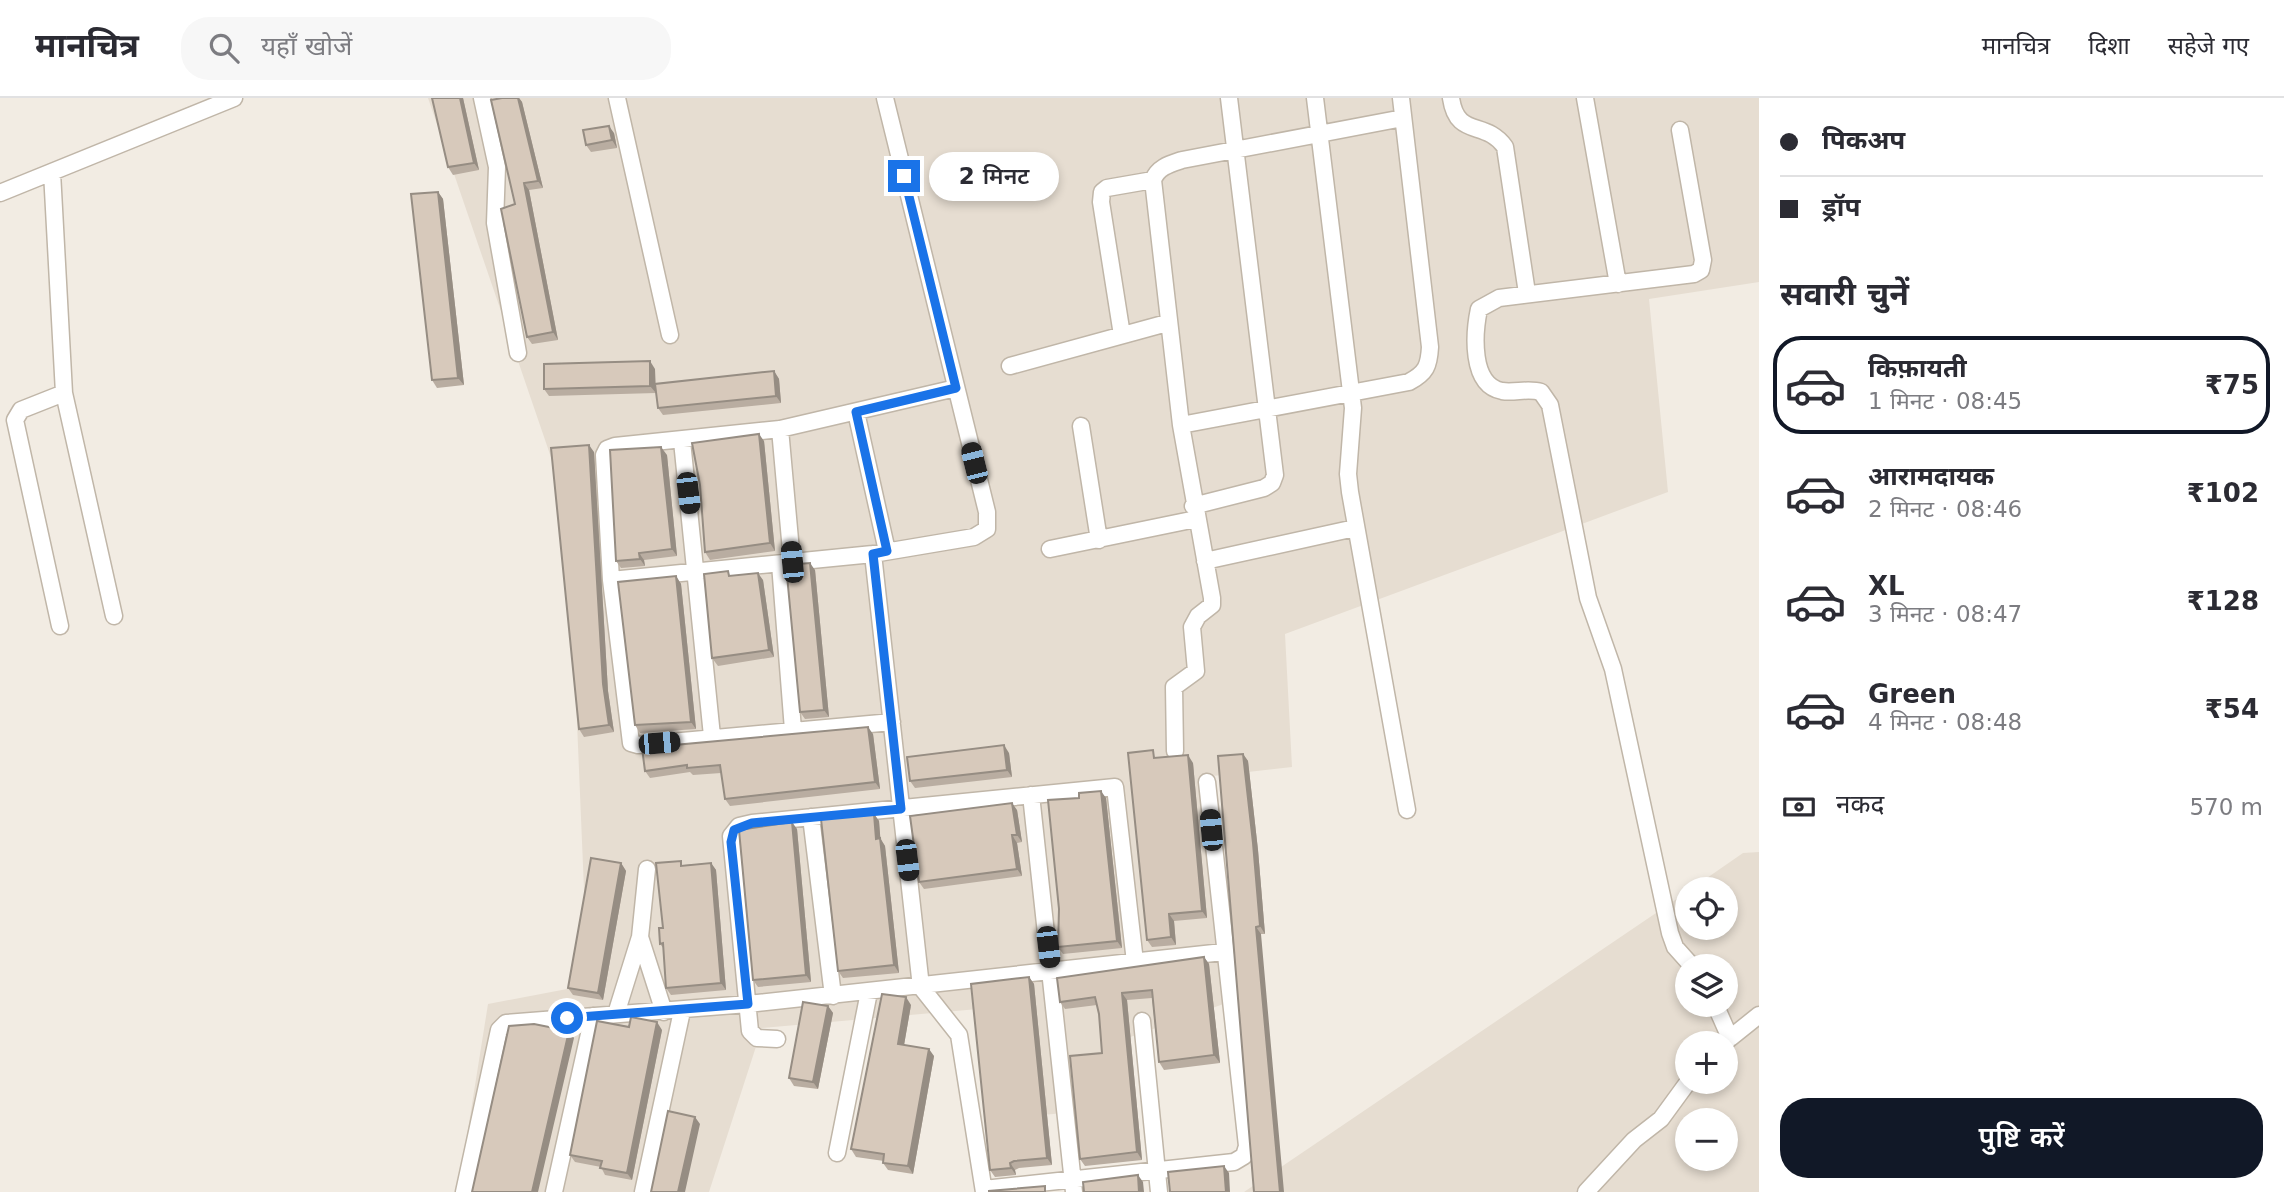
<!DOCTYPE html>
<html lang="hi">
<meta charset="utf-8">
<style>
:root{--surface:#fff;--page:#f7f7f7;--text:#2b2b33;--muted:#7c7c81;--line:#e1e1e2;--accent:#111827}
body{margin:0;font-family:"DejaVu Sans","Noto Sans Devanagari",sans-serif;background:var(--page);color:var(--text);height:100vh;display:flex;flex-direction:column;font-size:26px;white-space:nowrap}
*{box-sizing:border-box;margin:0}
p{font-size:23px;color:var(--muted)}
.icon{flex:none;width:38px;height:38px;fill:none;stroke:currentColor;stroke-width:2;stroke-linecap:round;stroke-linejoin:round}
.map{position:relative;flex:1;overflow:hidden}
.details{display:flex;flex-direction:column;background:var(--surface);width:525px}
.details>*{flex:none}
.hud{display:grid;align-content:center;height:154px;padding:0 21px;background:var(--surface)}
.fabs{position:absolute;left:1675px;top:779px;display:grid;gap:14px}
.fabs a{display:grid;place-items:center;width:63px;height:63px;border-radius:50%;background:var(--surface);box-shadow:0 4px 10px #0003;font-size:35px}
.end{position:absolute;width:32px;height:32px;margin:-16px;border:9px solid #1a73e8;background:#fff;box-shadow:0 0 0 4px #fff}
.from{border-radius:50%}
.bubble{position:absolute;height:49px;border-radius:24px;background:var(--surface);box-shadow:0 4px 10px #0003;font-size:23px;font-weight:600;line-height:49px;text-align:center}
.car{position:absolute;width:21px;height:42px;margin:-21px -10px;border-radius:9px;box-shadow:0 0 5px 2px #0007;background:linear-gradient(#222 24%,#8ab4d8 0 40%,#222 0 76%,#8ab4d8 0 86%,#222 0)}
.hud b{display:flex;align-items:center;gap:24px;height:66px;font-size:26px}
.hud b+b{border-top:2px solid var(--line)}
.hud i{width:18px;height:18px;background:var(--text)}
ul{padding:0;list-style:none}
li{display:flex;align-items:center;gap:21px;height:98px;margin:0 14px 10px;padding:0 7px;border:4px solid transparent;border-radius:28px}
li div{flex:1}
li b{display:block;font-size:26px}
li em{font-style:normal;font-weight:600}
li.on{border-color:var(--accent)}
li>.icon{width:63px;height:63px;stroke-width:1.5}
h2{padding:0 21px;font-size:32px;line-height:84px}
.pay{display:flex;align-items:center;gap:18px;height:77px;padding:0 21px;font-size:26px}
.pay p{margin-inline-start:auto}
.primary-button{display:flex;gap:14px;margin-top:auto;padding:14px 21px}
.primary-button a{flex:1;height:80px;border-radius:28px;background:var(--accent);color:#fff;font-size:28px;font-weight:600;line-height:80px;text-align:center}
header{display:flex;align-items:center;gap:42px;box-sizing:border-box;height:98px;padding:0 35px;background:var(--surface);border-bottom:2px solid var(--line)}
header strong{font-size:33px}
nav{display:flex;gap:38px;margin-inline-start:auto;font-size:24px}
.search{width:490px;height:63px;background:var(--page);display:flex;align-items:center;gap:18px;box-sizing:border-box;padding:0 24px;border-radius:28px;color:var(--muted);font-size:26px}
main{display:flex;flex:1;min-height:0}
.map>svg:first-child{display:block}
.residential{fill:#e6ddd1;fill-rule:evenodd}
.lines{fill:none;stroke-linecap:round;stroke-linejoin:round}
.street-casing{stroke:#c0b6a8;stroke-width:19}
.street{stroke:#fff;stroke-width:16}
.wall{fill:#b9ada1}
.shaded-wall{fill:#968d83}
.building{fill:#d7c9bb;stroke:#968d83;stroke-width:2}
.route{stroke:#1a73e8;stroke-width:9}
</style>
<header>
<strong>मानचित्र</strong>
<div class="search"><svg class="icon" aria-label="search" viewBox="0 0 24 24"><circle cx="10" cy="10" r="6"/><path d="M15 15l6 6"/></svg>यहाँ खोजें</div>
<nav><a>मानचित्र</a><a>दिशा</a><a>सहेजे गए</a></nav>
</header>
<main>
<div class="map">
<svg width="1759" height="1094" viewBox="0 0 1759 1094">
<rect width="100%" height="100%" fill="#f2ece3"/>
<path class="residential" d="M 428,0 L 1759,0 L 1759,184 L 1649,201 L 1668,394 L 1285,536 L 1292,669 L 1204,679 L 1232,903 L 1105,948 L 1083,1013 L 1023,1019 L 978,911 L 762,930 L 709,1094 L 458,1094 L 488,906 L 588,887 L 568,409 Z
M 1759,754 L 1759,1094 L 1244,1094 L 1687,794 L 1687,830 L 1726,830 L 1726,791 L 1691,791 L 1743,755 ZM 1687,868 L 1726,868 L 1726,906 L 1687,906 ZM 1687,945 L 1726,945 L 1726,984 L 1687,984 ZM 1687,1022 L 1726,1022 L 1726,1060 L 1687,1060 Z"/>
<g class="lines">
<g class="street-casing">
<path id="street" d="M 482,0 L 497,69 L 495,125 L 518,255
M 617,0 L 670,237
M 1315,0 L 1353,310 L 1348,376 L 1350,394 L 1407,712
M 1451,0 C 1457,41 1485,21 1505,49 L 1527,195
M 1585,0 L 1618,186
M 1680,32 L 1703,162 L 1701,172 L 1694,176 L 1499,200 L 1479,211 C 1474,235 1470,287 1502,293 C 1515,295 1528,290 1541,294 L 1550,307 L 1588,500 L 1613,571 L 1670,835 L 1675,849 L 1692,868
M 52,74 L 64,295 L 114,518
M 0,95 L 234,0
M 1122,237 L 1101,104 L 1102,94 L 1107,90 L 1153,82
M 1010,268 L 1167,225
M 856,314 L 887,453
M 1181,327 L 1409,284 C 1426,275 1429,268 1430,249 L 1401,0
M 1081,328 L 1099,442
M 780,331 L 792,464
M 682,343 L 712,638
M 1193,408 L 1264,390 L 1272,385 L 1275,377 L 1229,0
M 1050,451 L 1196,421
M 873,456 L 921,889 L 959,937 L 984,1094
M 1205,463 L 1355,430
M 780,466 L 793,632
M 611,482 L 873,456 L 974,439 L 987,431 L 987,414 L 885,0
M 60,528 L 15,322 L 21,312 L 64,295
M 892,624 L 638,647 L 631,645 L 611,482 L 604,357 L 607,351 L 615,348 L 780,331 L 956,290
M 1175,653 L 1174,589 L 1196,573 L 1192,529 L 1198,518 L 1212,507 L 1212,500 L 1181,327 L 1153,82 C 1158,69 1170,66 1182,62 L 1403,20
M 1031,697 L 1074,1094
M 811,719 L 833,898
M 640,839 L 664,914
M 1715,906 L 1730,940
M 616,916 L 640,839 L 647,771
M 1142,923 L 1159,1094
M 777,941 L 757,940 L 750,933 L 731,738 L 739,728 L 752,725 L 1115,689 L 1135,864
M 1724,945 L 1759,917
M 837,1055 L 869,894
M 984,1091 L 1234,1064 L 1244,1058 L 1247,1048 L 1207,684
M 464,1094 L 499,932 L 506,925 L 748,906 L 1223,854
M 554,1094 L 593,918
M 643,1094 L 682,913
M 1586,1094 L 1634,1042 L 1661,1021 L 1688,984"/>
</g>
<use href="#street" class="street"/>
</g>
<path class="wall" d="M 432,0 L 463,0 L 479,72 L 453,77 L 448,69 Z
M 502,0 L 519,0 L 522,4 L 543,90 L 529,92 L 558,242 L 532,246 L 527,239 L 515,106 Z
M 614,35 L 617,50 L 591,54 L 586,47 Z
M 438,94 L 443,101 L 464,287 L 437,290 L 432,282 Z
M 655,271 L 655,286 L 774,273 L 779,281 L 781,305 L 663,317 L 658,310 L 655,287 L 656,295 L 549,298 L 544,291 Z
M 764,343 L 775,453 L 710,462 L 705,454 Z
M 594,354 L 608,593 L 614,634 L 584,639 L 579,631 Z
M 667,357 L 677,458 L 644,462 L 645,468 L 621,470 L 616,463 Z
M 815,472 L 829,619 L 805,621 L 800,614 Z
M 676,478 L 681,486 L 696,631 L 640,635 L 635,627 Z
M 732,478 L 763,482 L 774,559 L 718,568 L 712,560 Z
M 873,636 L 880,691 L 730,708 L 725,701 L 721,675 L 693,677 L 690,674 L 650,680 L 645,673 Z
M 1009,655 L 1012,679 L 915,690 L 910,683 Z
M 1243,656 L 1248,663 L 1258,752 L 1265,836 L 1261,836 L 1254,1094 Z
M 1158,660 L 1193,665 L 1207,820 L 1174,823 L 1176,847 L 1152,849 L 1147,842 Z
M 1106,700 L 1122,850 L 1063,856 L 1058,849 Z
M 1017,712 L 1022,744 L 1017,745 L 1022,778 L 924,791 L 919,784 Z
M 874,716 L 879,723 L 880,740 L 885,748 L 899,875 L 843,880 L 838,873 Z
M 797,731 L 811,884 L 758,889 L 753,882 Z
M 621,765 L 626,773 L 603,902 L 573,897 L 568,890 Z
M 711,765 L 716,772 L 726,892 L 671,897 L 666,890 L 664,851 L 660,846 L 663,830 L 684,767 Z
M 1204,859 L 1209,866 L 1220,965 L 1164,972 L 1159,964 L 1152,900 L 1127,902 L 1142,1062 L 1085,1068 L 1080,1061 L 1102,955 L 1099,916 L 1097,907 L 1065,911 L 1060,904 Z
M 1029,879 L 1034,886 L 1052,1067 L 1019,1070 L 1015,1072 L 1016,1077 L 995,1079 L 990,1072 Z
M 911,907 L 904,947 L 934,958 L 913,1076 L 888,1072 L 883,1065 L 884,1063 L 856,1059 L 851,1051 Z
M 828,908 L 833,915 L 818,991 L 794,988 L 789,980 Z
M 629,929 L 662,932 L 632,1082 L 605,1077 L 601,1069 L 575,1064 L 570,1057 Z"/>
<path class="shaded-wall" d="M 460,0 L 463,0 L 479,72 L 474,65 Z
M 518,0 L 519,0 L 522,4 L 543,90 L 538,83 Z
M 609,28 L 614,35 L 617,50 L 612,42 Z
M 524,85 L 529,92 L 558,242 L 553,234 Z
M 438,94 L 443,101 L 464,287 L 458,280 Z
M 650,263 L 655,271 L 656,295 L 650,288 Z
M 774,273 L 779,281 L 781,305 L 776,298 Z
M 759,336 L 764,343 L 775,453 L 770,445 Z
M 589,347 L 594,354 L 608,593 L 614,634 L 609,627 L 603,586 Z
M 661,349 L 667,357 L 677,458 L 672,451 Z
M 639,455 L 644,462 L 645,468 L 640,461 Z
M 810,465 L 815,472 L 829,619 L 824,612 Z
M 758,475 L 763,482 L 774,559 L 769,552 Z
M 676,478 L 681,486 L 696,631 L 691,624 Z
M 868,629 L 873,636 L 880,691 L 875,684 Z
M 1004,647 L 1009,655 L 1012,679 L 1007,672 Z
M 1243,656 L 1248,663 L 1258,752 L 1265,836 L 1260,828 Z
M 1188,657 L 1193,665 L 1207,820 L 1202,813 Z
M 1101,693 L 1106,700 L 1122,850 L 1117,843 Z
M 1012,705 L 1017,712 L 1022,744 L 1017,737 Z
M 874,716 L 879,723 L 881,748 L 876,741 Z
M 792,724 L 797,731 L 811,884 L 806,877 Z
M 1012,737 L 1017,745 L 1022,778 L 1017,771 Z
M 880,740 L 885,748 L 899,875 L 894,867 Z
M 621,765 L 626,773 L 603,902 L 598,895 Z
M 711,765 L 716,772 L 726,892 L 721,885 Z
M 1169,816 L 1174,823 L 1176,847 L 1171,839 Z
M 1256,829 L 1261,836 L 1284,1094 L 1280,1094 Z
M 1204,859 L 1209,866 L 1220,965 L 1214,957 Z
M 1029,879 L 1034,886 L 1052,1067 L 1047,1060 Z
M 1122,895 L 1127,902 L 1142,1062 L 1137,1054 Z
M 906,899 L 911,907 L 903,953 L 898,946 Z
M 828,908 L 833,915 L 818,991 L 813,984 Z
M 657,924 L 662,932 L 632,1082 L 627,1075 Z
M 569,933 L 574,940 L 538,1094 L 532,1094 Z
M 929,951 L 934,958 L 913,1076 L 908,1068 Z
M 695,1019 L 700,1026 L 685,1094 L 678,1094 Z
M 1010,1065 L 1015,1072 L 1016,1077 L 1011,1070 Z
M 1224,1068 L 1229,1075 L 1230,1094 L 1226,1094 Z
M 1138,1077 L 1143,1084 L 1144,1094 L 1139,1094 Z"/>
<path class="building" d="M 432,0 L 460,0 L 474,65 L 448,69 Z
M 502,0 L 518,0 L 538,83 L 524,85 L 553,234 L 527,239 L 501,111 L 515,106 L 491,2 Z
M 609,28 L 612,42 L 586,47 L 583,32 Z
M 438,94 L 458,280 L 432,282 L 411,96 Z
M 650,263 L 650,288 L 544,291 L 544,266 Z
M 774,273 L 776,298 L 658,310 L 655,286 Z
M 759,336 L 770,445 L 705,454 L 700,387 L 692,345 Z
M 589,347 L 603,586 L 609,627 L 579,631 L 551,350 Z
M 661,349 L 672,451 L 639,455 L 640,461 L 616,463 L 610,352 Z
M 810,465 L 824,612 L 800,614 L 786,467 Z
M 728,473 L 729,478 L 758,475 L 769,552 L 712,560 L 704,476 Z
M 676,478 L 691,624 L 635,627 L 618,484 Z
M 868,629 L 875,684 L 725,701 L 720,667 L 687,670 L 687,667 L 645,673 L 642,650 Z
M 1004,647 L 1007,672 L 910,683 L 907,659 Z
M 1153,652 L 1154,660 L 1188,657 L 1202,813 L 1169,816 L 1171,839 L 1147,842 L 1128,655 Z
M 1243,656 L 1253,745 L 1260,828 L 1256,829 L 1280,1094 L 1254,1094 L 1218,658 Z
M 1101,693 L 1117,843 L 1058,849 L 1059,811 L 1048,702 L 1079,700 L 1079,695 Z
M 1012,705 L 1017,737 L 1012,737 L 1017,771 L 919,784 L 910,718 Z
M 874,716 L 876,741 L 880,740 L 894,867 L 838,873 L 821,721 Z
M 792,724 L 806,877 L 753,882 L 739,732 Z
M 591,760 L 621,765 L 598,895 L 568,890 Z
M 681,763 L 681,768 L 711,765 L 721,885 L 666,890 L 663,845 L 660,846 L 659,830 L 663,830 L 656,765 Z
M 1204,859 L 1214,957 L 1159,964 L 1152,892 L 1122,895 L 1137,1054 L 1080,1061 L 1070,958 L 1102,955 L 1099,916 L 1095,899 L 1060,904 L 1057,880 Z
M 1029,879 L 1047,1060 L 1014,1063 L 1010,1065 L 1011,1070 L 990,1072 L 971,886 Z
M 882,896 L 906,899 L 898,946 L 929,951 L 908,1068 L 883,1065 L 884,1056 L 851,1051 Z
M 803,904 L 828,908 L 813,984 L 789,980 Z
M 631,919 L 657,924 L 627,1075 L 600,1070 L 602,1063 L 570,1057 L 597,923 L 629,929 Z
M 534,926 L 569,933 L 532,1094 L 472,1094 L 509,928 Z
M 668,1013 L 695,1019 L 678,1094 L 651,1094 Z
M 1224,1068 L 1226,1094 L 1170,1094 L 1168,1074 Z
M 1138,1077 L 1139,1094 L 1084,1094 L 1083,1084 Z
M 1045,1088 L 1045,1094 L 989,1094 L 989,1093 Z"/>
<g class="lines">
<path class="route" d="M 567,920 L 748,906 L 731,744 L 734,732 L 752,725 L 901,711 L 873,456 L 887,453 L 856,314 L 956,290 L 904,78"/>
</g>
</svg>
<div class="fabs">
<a><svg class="icon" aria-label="locate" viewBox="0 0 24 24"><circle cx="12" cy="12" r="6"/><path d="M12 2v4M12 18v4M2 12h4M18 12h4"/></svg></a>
<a><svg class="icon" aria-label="layers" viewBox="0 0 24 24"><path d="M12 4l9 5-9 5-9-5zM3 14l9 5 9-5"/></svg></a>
<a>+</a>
<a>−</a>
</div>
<i class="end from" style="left:567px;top:920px"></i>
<i class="end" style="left:904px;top:78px"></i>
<div class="bubble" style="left:929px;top:54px;width:130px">2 मिनट</div>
<i class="car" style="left:974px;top:365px;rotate:346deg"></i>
<i class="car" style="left:688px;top:395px;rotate:173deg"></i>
<i class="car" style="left:792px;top:464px;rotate:355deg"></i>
<i class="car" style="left:659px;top:645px;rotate:85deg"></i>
<i class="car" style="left:1211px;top:732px;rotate:355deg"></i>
<i class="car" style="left:907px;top:762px;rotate:173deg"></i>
<i class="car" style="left:1048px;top:849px;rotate:173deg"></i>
</div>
<section class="details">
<div class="hud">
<b><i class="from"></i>पिकअप</b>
<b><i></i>ड्रॉप</b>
</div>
<h2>सवारी चुनें</h2>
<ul>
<li class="on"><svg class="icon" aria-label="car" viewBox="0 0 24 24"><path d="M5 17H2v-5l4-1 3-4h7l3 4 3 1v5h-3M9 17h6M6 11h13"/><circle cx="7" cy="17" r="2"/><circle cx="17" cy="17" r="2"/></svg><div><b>किफ़ायती</b><p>1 मिनट · 08:45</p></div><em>₹75</em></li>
<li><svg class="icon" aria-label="car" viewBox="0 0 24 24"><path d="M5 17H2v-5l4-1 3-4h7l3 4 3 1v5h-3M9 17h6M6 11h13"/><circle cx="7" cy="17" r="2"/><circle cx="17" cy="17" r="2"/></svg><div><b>आरामदायक</b><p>2 मिनट · 08:46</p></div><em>₹102</em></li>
<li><svg class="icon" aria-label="car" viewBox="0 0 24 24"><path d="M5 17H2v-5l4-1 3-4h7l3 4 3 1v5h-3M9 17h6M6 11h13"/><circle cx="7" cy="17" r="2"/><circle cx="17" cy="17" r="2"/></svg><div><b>XL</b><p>3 मिनट · 08:47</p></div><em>₹128</em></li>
<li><svg class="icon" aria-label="car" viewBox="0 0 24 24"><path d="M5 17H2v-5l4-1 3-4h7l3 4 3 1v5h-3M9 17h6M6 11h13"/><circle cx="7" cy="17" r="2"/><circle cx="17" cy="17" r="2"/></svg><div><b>Green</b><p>4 मिनट · 08:48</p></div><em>₹54</em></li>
</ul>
<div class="pay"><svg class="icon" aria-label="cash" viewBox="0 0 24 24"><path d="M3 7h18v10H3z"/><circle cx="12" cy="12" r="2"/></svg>नकद<p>570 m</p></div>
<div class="primary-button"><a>पुष्टि करें</a></div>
</section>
</main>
